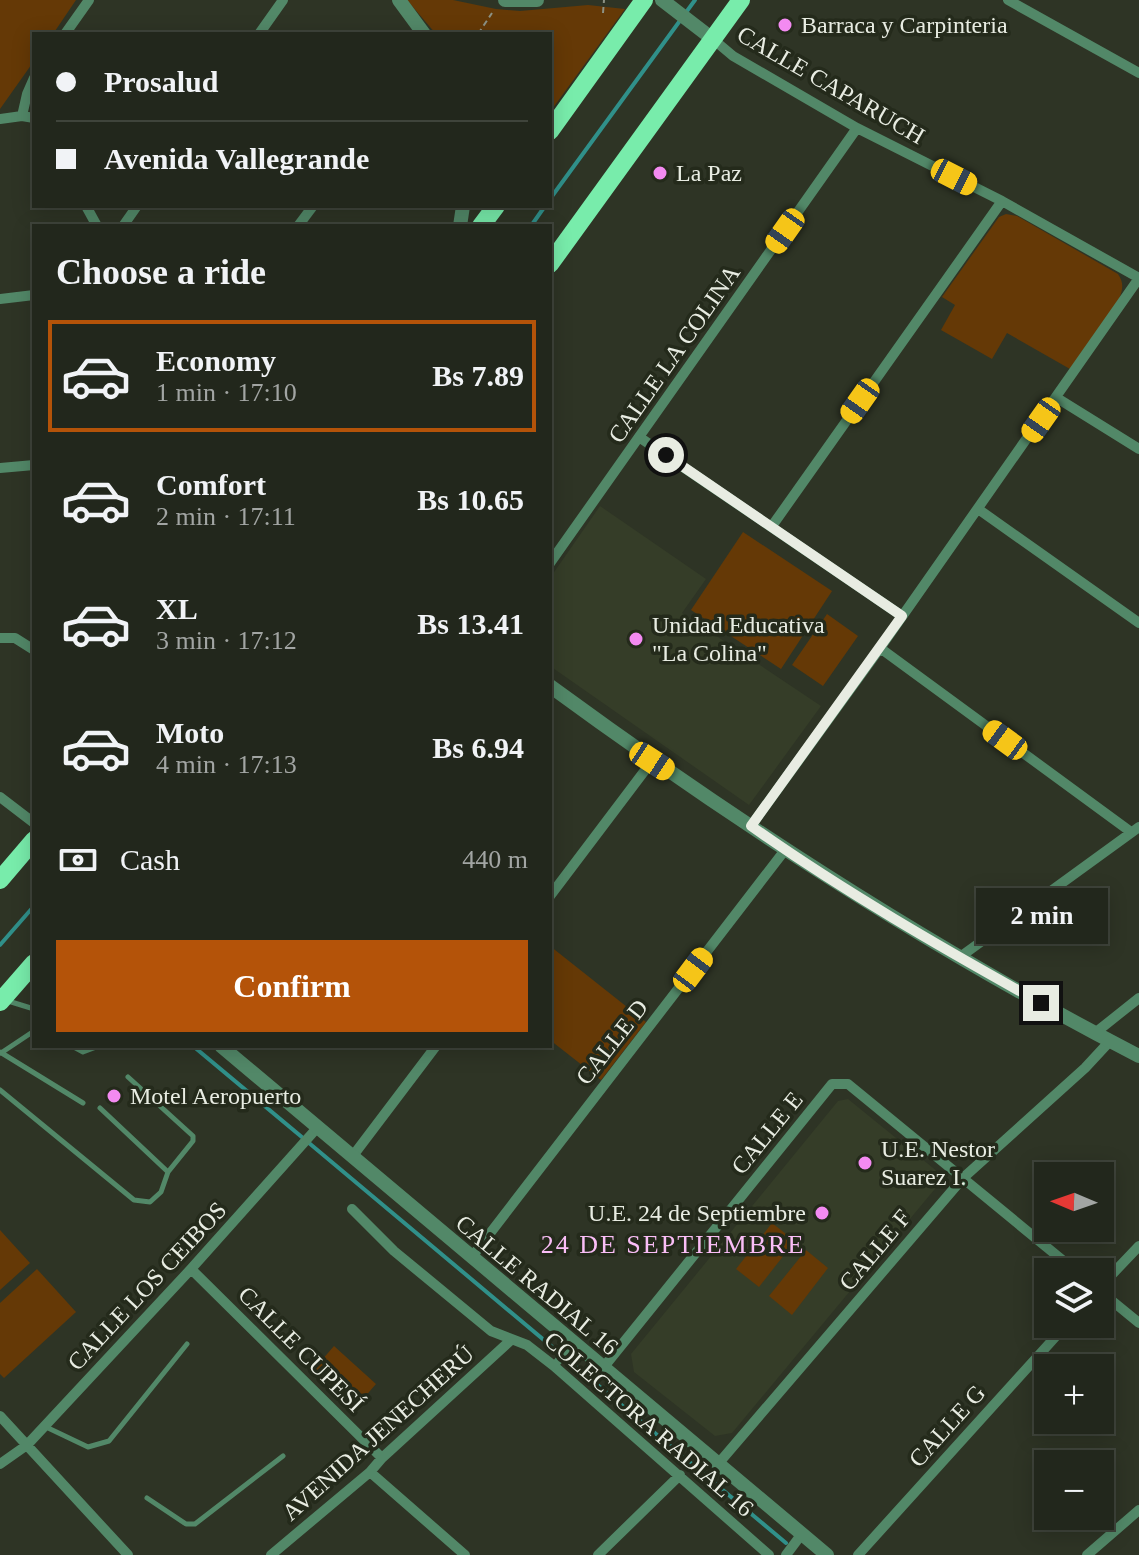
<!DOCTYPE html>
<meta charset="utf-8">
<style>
:root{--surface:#22271c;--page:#2e3329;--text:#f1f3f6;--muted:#a2a5a3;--line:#3f443b;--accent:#b45309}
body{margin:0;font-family:Georgia,serif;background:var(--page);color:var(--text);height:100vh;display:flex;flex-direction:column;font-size:30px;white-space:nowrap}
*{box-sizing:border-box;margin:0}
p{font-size:26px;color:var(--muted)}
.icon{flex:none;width:44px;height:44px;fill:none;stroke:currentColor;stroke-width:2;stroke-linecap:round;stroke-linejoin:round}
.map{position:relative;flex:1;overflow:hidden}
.sheet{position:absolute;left:32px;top:224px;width:520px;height:824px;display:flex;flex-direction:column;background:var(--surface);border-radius:0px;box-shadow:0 4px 20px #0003,0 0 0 2px var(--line)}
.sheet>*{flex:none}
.guide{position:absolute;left:32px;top:32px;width:520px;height:176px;border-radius:0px;box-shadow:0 4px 20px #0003,0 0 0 2px var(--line);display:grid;align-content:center;height:176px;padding:0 24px;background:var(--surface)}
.needle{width:52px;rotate:272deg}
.fabs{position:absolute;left:1034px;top:1162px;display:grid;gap:16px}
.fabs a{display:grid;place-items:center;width:80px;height:80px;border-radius:0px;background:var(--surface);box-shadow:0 4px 20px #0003,0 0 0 2px var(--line);font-size:40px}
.end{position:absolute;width:36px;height:36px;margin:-18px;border:10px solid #e8ece2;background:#111;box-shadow:0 0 0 4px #111}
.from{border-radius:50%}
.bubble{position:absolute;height:56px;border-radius:0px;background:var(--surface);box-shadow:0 4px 20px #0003,0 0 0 2px var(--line);font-size:26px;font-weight:600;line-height:56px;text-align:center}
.car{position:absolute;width:24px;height:48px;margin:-24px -12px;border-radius:10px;box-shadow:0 0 6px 2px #0007;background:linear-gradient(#f5c518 24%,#345 0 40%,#f5c518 0 76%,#345 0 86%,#f5c518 0)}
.guide b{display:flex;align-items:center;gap:28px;height:76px;font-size:30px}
.guide b+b{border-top:2px solid var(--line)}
.guide i{width:20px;height:20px;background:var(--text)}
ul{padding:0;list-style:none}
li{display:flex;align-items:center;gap:24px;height:112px;margin:0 16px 12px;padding:0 8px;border:4px solid transparent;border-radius:0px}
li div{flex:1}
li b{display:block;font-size:30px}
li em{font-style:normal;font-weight:600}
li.on{border-color:var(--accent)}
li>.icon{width:72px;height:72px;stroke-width:1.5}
h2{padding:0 24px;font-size:36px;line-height:96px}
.pay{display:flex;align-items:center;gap:20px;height:88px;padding:0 24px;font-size:30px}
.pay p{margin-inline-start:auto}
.cta{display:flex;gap:16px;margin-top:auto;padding:16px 24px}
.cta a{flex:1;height:92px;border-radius:0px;background:var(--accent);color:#fff;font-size:32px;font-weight:600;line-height:92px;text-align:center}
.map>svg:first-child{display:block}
.built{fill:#353d28}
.green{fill:#653906}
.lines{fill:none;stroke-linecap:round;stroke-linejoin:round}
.stream{stroke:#30908a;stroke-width:4}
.path{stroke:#8c9184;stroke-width:2;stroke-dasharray:6 4;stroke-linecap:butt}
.service{stroke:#528868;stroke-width:5}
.pedestrian{stroke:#528868;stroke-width:8}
.minor{stroke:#528868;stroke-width:10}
.tertiary{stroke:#528868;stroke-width:14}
.trunk{stroke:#78ecab;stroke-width:18}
.route{stroke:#e8ece2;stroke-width:10}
.poi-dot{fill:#f38af1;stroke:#242a1b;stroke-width:3}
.labels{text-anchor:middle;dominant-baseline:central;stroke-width:7;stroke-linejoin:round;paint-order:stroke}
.poi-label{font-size:24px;fill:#e8ece2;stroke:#242a1b;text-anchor:start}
.street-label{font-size:24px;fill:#e8ece2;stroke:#242a1b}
.neighbourhood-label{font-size:26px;letter-spacing:2px;fill:#fabef7;stroke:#242a1b}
</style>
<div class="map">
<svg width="1139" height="1555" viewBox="0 0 1139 1555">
<rect width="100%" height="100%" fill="#2e3425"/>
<path class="built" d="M 600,506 L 706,579 L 682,613 L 821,706 L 749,805 L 550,666 L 550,578 Z
M 848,1099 L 938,1172 L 939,1184 L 732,1433 L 715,1436 L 634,1372 L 631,1354 L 838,1101 Z"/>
<path class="green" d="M 0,0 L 76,0 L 53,34 L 34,34 L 34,61 L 0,109 Z
M 407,0 L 453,0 L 496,9 L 520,11 L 588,5 L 625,9 L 550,112 L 550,34 L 436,34 Z
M 1006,214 L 1017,216 L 1118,274 C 1124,283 1123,289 1119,299 L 1070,369 L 1007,333 L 992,359 L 941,330 L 955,305 L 942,297 L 999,217 Z
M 743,532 L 832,591 L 781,669 L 691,610 Z
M 827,614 L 858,636 L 823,686 L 792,665 Z
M 550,946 L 646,1022 L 601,1080 L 550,1040 Z
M 772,1223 L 795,1241 L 759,1287 L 736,1269 Z
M 0,1230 L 30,1263 L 0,1290 Z
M 806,1250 L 828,1268 L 792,1315 L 769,1296 Z
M 37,1269 L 76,1312 L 4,1378 L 0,1374 L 0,1303 Z
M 334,1346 L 376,1384 L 356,1407 L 314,1369 Z"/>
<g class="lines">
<path class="stream" d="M 550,199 L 695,0
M 531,226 L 545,206
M 0,945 L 34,906
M 193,1046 L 303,1138
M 309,1143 L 786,1543"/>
<path class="path" d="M 603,13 L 604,0
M 478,34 L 492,13"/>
<path class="service" d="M 8,1001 L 34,1009
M 72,1046 L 83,1052 L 99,1046
M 0,1052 L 83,1103
M 1,1053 L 34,1031
M 0,1090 L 134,1200 L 150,1202 L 161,1192 L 168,1172 L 193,1141 L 193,1136 L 128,1077
M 100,1108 L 168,1172
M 46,1427 L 88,1447 L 109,1441 L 187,1344
M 147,1498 L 186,1524 L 195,1524 L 283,1456"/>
<path class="pedestrian" d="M 554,1366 L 573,1343"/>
<path class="minor" d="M 1008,0 L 1139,73
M 65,34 L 89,0
M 259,34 L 283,0
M 714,40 L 733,56 L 857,128 L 1002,201 L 1139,278
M 22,116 L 27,94 L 34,78
M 0,119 L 22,116 L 34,118
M 86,206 L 97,226
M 123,226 L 137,206
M 298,226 L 313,206
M 0,299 L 34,295
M 1057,398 L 1139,449
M 639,437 L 902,616
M 0,468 L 34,465
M 978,509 L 1139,623
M 772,526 L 1002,201
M 550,563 L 857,128
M 0,638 L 15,638 L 34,650
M 880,648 L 1131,832
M 0,797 L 34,823
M 751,826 L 880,648 L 1139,278
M 550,896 L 652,761
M 960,957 L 1139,827
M 1095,1033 L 1139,998
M 352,1157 L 436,1046
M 352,1209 L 394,1251 L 491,1331 L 527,1345 L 554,1366 L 769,1555
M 471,1258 L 785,850
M 191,1269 L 382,1458
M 1100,1287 L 1139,1246
M 1100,1291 L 1139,1323
M 603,1368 L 832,1084 L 848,1084 L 1077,1272
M 0,1416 L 128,1555
M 0,1464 L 27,1445 L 191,1269 L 317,1128
M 718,1464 L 963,1178 L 1085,1068 L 1110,1041
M 370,1472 L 465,1555
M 271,1555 L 370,1472 L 382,1458 L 511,1340
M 598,1555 L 680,1475
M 786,1555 L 801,1535
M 858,1555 L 1067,1324
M 1087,1555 L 1139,1510"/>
<path class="tertiary" d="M 399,0 L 424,34
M 505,0 L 537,0
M 662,0 L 714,40
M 460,226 L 463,206
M 550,686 C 737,823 933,950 1139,1056
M 221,1046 L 827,1555"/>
<path class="trunk" d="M 550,131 L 644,0
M 481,226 L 496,206
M 550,264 L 741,0
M 0,880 L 34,840
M 0,1002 L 34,963"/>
</g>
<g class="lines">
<path class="route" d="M 666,455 L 902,616 L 751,826 C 843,891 942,948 1041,1003"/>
</g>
<g class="poi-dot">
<circle cx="785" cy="25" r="8"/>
<circle cx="660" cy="173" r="8"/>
<circle cx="636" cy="639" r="8"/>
<circle cx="114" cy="1096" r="8"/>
<circle cx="865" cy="1163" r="8"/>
<circle cx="822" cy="1213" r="8"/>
</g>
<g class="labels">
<g class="poi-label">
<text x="801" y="25">Barraca y Carpinteria</text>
<text x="676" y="173">La Paz</text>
<text x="652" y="625">Unidad Educativa<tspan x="652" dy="28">"La Colina"</tspan></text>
<text x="130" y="1096">Motel Aeropuerto</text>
<text x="881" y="1149">U.E. Nestor<tspan x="881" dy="28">Suarez I.</tspan></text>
<text x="806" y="1213" text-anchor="end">U.E. 24 de Septiembre</text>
</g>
<g class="street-label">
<text transform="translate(831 85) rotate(30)">CALLE CAPARUCH</text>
<text transform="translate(674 354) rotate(-55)">CALLE LA COLINA</text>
<text transform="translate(612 1042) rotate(-52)">CALLE D</text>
<text transform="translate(767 1133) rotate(-51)">CALLE E</text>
<text transform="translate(875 1250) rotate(-50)">CALLE F</text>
<text transform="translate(537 1285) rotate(40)">CALLE RADIAL 16</text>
<text transform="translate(147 1286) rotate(-47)">CALLE LOS CEIBOS</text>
<text transform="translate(301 1349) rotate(45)">CALLE CUPESÍ</text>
<text transform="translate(649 1424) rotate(41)">COLECTORA RADIAL 16</text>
<text transform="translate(947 1426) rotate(-48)">CALLE G</text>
<text transform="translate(378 1433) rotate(-42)">AVENIDA JENECHERÚ</text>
</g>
<g class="neighbourhood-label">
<text x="673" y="1244">24 DE SEPTIEMBRE</text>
</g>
</g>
</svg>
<div class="fabs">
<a><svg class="needle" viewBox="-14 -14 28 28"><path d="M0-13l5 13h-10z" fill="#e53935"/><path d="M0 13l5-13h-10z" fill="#a2a5a3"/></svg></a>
<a><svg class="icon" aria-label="layers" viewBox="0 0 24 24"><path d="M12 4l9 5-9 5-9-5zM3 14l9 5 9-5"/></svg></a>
<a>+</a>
<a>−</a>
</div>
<i class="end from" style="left:666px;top:455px"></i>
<i class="end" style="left:1041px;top:1003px"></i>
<div class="bubble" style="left:976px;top:888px;width:132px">2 min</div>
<i class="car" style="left:954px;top:177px;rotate:117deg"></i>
<i class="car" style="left:785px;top:231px;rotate:215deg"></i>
<i class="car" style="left:860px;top:401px;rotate:215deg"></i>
<i class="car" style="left:1041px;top:420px;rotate:215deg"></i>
<i class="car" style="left:1005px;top:740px;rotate:306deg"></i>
<i class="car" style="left:652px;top:761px;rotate:123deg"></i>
<i class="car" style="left:693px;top:970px;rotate:37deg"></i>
<div class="guide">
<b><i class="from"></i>Prosalud</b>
<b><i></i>Avenida Vallegrande</b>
</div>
<section class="sheet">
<h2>Choose a ride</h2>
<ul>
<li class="on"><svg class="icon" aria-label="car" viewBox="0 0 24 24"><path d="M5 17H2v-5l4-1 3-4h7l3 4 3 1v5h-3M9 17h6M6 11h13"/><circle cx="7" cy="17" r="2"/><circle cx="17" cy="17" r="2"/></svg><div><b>Economy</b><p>1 min · 17:10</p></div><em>Bs 7.89</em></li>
<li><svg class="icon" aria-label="car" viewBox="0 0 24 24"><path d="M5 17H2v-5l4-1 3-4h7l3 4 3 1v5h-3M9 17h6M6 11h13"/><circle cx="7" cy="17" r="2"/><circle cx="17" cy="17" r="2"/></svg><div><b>Comfort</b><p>2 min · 17:11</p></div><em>Bs 10.65</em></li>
<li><svg class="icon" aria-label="car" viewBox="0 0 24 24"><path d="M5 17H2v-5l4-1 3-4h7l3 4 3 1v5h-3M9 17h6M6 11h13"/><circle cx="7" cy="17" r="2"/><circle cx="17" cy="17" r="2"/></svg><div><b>XL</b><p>3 min · 17:12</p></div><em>Bs 13.41</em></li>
<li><svg class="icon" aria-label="car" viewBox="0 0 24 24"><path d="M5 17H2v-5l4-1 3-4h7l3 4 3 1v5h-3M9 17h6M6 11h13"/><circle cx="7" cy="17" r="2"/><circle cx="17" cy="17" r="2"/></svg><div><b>Moto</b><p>4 min · 17:13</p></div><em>Bs 6.94</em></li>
</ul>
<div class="pay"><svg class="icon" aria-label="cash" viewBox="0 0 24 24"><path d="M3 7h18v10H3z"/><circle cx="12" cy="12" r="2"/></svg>Cash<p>440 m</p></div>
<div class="cta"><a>Confirm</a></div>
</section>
</div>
